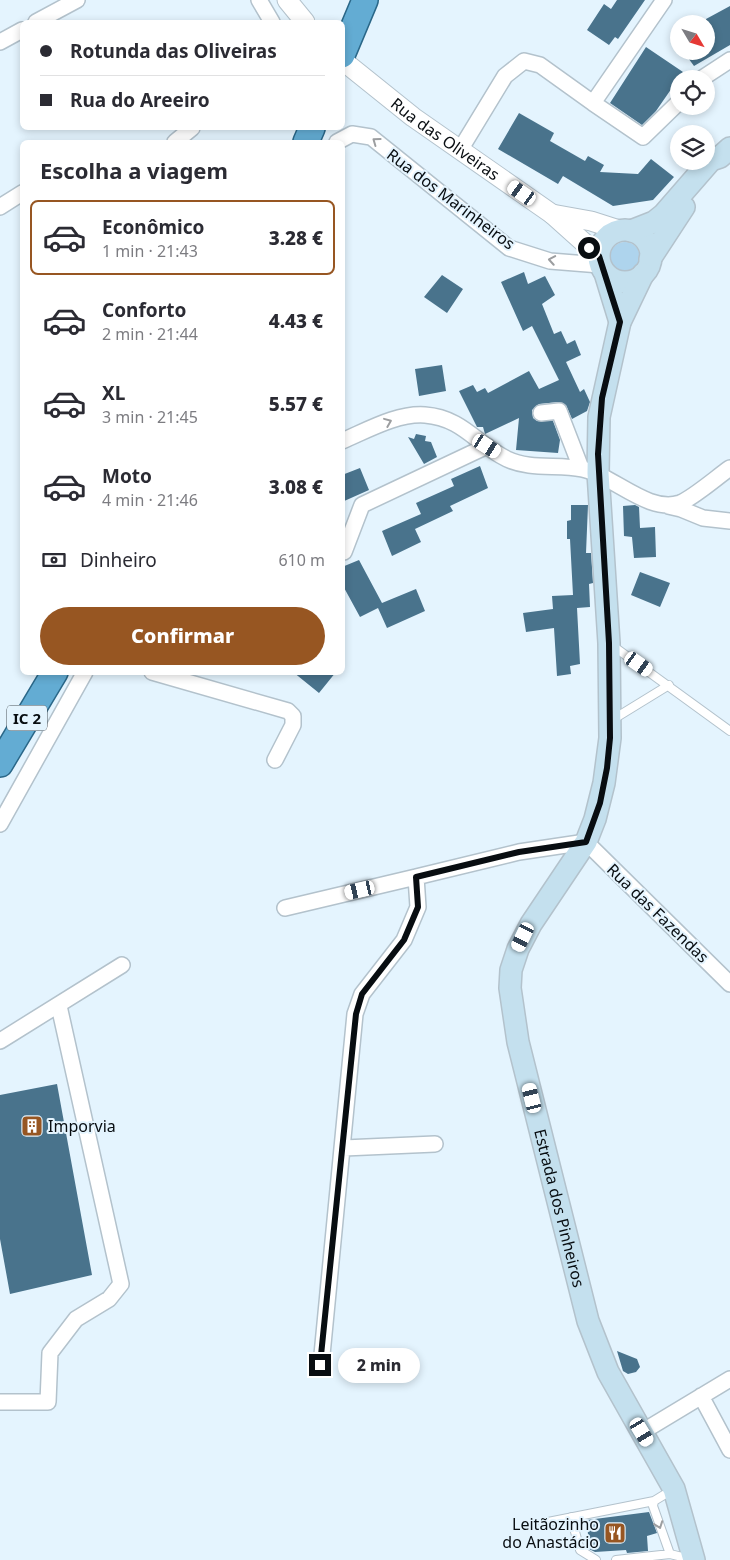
<!DOCTYPE html>
<html lang="pt">
<meta charset="utf-8">
<style>
:root{--surface:#fff;--page:#f7f7f7;--text:#2b2b33;--muted:#7c7c81;--line:#e1e1e2;--accent:#975622}
body{margin:0;font-family:"Noto Sans",sans-serif;background:var(--page);color:var(--text);height:100vh;display:flex;flex-direction:column;font-size:19px;white-space:nowrap}
*{box-sizing:border-box;margin:0}
p{font-size:16px;color:var(--muted)}
.icon{flex:none;width:28px;height:28px;fill:none;stroke:currentColor;stroke-width:2;stroke-linecap:round;stroke-linejoin:round}
.map{position:relative;flex:1;overflow:hidden}
.side{position:absolute;left:20px;top:140px;width:325px;height:535px;display:flex;flex-direction:column;background:var(--surface);border-radius:8px;box-shadow:0 2px 8px #0003}
.side>*{flex:none}
.hud{position:absolute;left:20px;top:20px;width:325px;height:110px;border-radius:8px;box-shadow:0 2px 8px #0003;display:grid;align-content:center;height:110px;padding:0 20px;background:var(--surface)}
.needle{width:32px;rotate:128deg}
.fabs{position:absolute;left:670px;top:15px;display:grid;gap:10px}
.fabs a{display:grid;place-items:center;width:45px;height:45px;border-radius:50%;background:var(--surface);box-shadow:0 2px 8px #0003;font-size:25px}
.end{position:absolute;width:22px;height:22px;margin:-11px;border:6px solid #080d11;background:#fff;box-shadow:0 0 0 2px #fff}
.from{border-radius:50%}
.bubble{position:absolute;height:35px;border-radius:18px;background:var(--surface);box-shadow:0 2px 8px #0003;font-size:16px;font-weight:800;line-height:35px;text-align:center}
.car{position:absolute;width:15px;height:30px;margin:-15px -8px;border-radius:6px;box-shadow:0 0 4px 1px #0007;background:linear-gradient(#fff 24%,#345 0 40%,#fff 0 76%,#345 0 86%,#fff 0)}
.hud b{display:flex;align-items:center;gap:18px;height:48px;font-size:19px}
.hud b+b{border-top:1px solid var(--line)}
.hud i{width:12px;height:12px;background:var(--text)}
ul{padding:0;list-style:none}
li{display:flex;align-items:center;gap:15px;height:75px;margin:0 10px 8px;padding:0 10px;border:2px solid transparent;border-radius:8px}
li div{flex:1}
li b{display:block;font-size:19px}
li em{font-style:normal;font-weight:800}
li.current{border-color:var(--accent)}
li>.icon{width:45px;height:45px;stroke-width:1.5}
h2{padding:0 20px;font-size:22px;line-height:60px}
.pay{display:flex;align-items:center;gap:12px;height:55px;padding:0 20px;font-size:19px}
.pay p{margin-inline-start:auto}
.primary-button{display:flex;gap:10px;margin-top:auto;padding:10px 20px}
.primary-button a{flex:1;height:58px;border-radius:30px;background:var(--accent);color:#fff;font-size:20px;font-weight:800;line-height:58px;text-align:center}
.map>svg:first-child{display:block}
.grass{fill:#aed4ed}
.building{fill:#49738c}
.lines{fill:none;stroke-linecap:round;stroke-linejoin:round}
.service-casing{stroke:#b3c2cc;stroke-width:10}
.minor-casing{stroke:#b3c2cc;stroke-width:18}
.tertiary-casing{stroke:#b3c2cc;stroke-width:21}
.secondary-casing{stroke:#b3c2cc;stroke-width:24}
.trunk-casing{stroke:#2a6788;stroke-width:28}
.service{stroke:#fff;stroke-width:8}
.minor{stroke:#fff;stroke-width:15}
.tertiary{stroke:#fff;stroke-width:19}
.secondary{stroke:#c4e0ee;stroke-width:21}
.trunk{stroke:#63acd3;stroke-width:25}
.oneway{stroke:#9c9ea0}
.route{stroke:#080d11;stroke-width:6}
.labels{text-anchor:middle;dominant-baseline:central;stroke-width:4;stroke-linejoin:round;paint-order:stroke}
.shield{fill:#e4f4fe;stroke:#4a5258;stroke-width:1}
.shield-label{font-size:15px;font-weight:bold;fill:#080d11}
.street-label{font-size:16px;fill:#080d11;stroke:#e4f4fe}
.poi-label{font-size:16px;fill:#080d11;stroke:#e4f4fe;text-anchor:start}
</style>
<div class="map">
<svg width="730" height="1560" viewBox="0 0 730 1560">
<rect width="100%" height="100%" fill="#e4f4fe"/>
<path class="grass" d="M610 257a15 15 0 1 1 30 0a15 15 0 1 1-30 0Z"/>
<path class="building" d="M 617,0 L 645,0 L 618,39 L 615,37 L 609,45 L 587,30 L 604,4 L 611,9 Z
M 730,6 L 730,45 L 694,66 L 683,51 L 706,51 L 706,19 Z
M 646,47 L 683,72 L 656,111 L 642,125 L 610,103 Z
M 519,113 L 554,133 L 550,141 L 585,161 L 588,156 L 604,165 L 600,172 L 638,174 L 651,159 L 674,177 L 653,200 L 613,206 L 563,176 L 558,184 L 498,149 Z
M 524,272 L 528,284 L 545,276 L 555,295 L 542,304 L 554,334 L 561,331 L 567,344 L 575,340 L 581,355 L 566,362 L 580,392 L 584,389 L 590,402 L 587,411 L 572,419 L 566,405 L 558,402 L 539,404 L 532,410 L 533,418 L 537,421 L 553,421 L 560,440 L 558,453 L 516,450 L 519,418 L 485,434 L 483,427 L 477,427 L 459,391 L 473,385 L 477,392 L 485,388 L 488,393 L 529,371 L 539,389 L 559,380 L 532,326 L 523,331 L 501,282 Z
M 442,275 L 463,289 L 447,313 L 424,297 Z
M 442,365 L 446,391 L 419,396 L 415,369 Z
M 416,434 L 426,436 L 425,441 L 431,442 L 437,457 L 424,464 L 408,437 L 414,439 Z
M 480,466 L 488,488 L 450,506 L 453,511 L 415,529 L 421,542 L 392,556 L 382,531 L 421,514 L 416,503 L 454,486 L 451,479 Z
M 360,468 L 369,490 L 342,502 L 342,475 Z
M 571,505 L 588,505 L 586,553 L 591,553 L 593,583 L 589,584 L 590,607 L 577,608 L 580,664 L 570,666 L 571,674 L 557,676 L 554,628 L 526,632 L 523,613 L 553,609 L 552,596 L 573,595 L 570,539 L 567,539 L 567,521 L 571,520 Z
M 635,505 L 639,507 L 640,528 L 655,527 L 656,557 L 634,558 L 632,537 L 624,536 L 623,506 Z
M 359,560 L 382,603 L 416,589 L 425,611 L 387,628 L 378,608 L 360,617 L 342,584 L 342,567 Z
M 640,572 L 670,583 L 660,607 L 631,595 Z
M 293,672 L 336,672 L 319,693 Z
M 57,1084 L 92,1275 L 10,1294 L 0,1239 L 0,1095 Z
M 617,1351 L 637,1359 L 640,1367 L 636,1372 L 628,1374 L 623,1371 Z
M 649,1512 L 657,1533 L 647,1536 L 648,1551 L 627,1553 L 626,1550 L 595,1552 L 589,1549 L 587,1520 Z"/>
<g class="lines">
<g class="service-casing">
<path id="service" d="M 613,646 L 730,731
M 612,720 L 669,685
M 672,1490 L 654,1501 L 653,1506 L 670,1554 L 690,1559
M 571,1517 L 580,1550 L 596,1560
M 543,1523 L 654,1501
M 616,1560 L 670,1554"/>
</g>
<g class="minor-casing">
<path id="minor" d="M 259,0 L 272,22
M 36,22 L 77,0
M 0,42 L 22,30
M 701,79 L 730,60
M 593,103 L 643,137 L 679,102
M 175,142 L 192,128
M 337,142 L 352,134 L 371,137 L 509,248 L 550,261 L 600,265
M 460,150 L 505,76 L 524,61 L 540,65 L 593,103 L 664,0
M 0,207 L 22,193
M 541,413 L 559,411 L 581,468
M 342,441 C 368,430 397,413 425,415 C 463,418 476,444 507,459 C 530,470 558,464 582,469 C 613,475 648,514 680,503 C 693,498 717,477 730,468
M 668,506 L 681,509 L 703,518 L 730,521
M 344,552 L 362,505 L 487,446
M 152,672 L 288,711 L 293,716 L 293,725 L 275,760
M 0,824 L 85,672
M 285,908 L 416,877
M 0,1041 L 122,965
M 344,1148 L 435,1144
M 321,1365 L 355,1014 L 362,994 L 404,940 L 418,907 L 416,877 L 519,852 L 586,842 L 730,984
M 701,1396 L 730,1450
M 0,1402 L 48,1402 L 50,1353 L 76,1319 L 109,1299 L 121,1284 L 59,1006
M 642,1432 L 730,1379"/>
</g>
<g class="tertiary-casing">
<g id="tertiary">
<path d="M 287,0 L 305,22"/>
<path id="s1" d="M 342,60 L 413,117 L 552,214 L 599,256"/>
<path d="M 552,214 L 591,221 L 619,230"/>
</g>
</g>
<g class="secondary-casing">
<g id="secondary">
<circle cx="625" cy="256" r="26"/>
<path d="M 631,231 L 654,222 L 664,214 L 711,160 L 720,157 L 730,148"/>
<path d="M 650,259 L 684,207"/>
<path d="M 605,273 L 620,322"/>
<path id="s2" d="M 643,274 L 620,322 L 599,417 L 598,473 L 609,643 L 610,738 L 604,783 L 595,819 L 586,842 L 531,924 L 518,949 L 511,970 L 510,988 L 518,1042 L 588,1321 L 608,1372 L 674,1489 L 694,1560"/>
</g>
</g>
<g class="trunk-casing">
<path id="trunk" d="M 342,55 L 365,0
M 306,142 L 312,128
M 0,764 L 55,672"/>
</g>
<use href="#service" class="service"/>
<use href="#minor" class="minor"/>
<use href="#tertiary" class="tertiary"/>
<use href="#secondary" class="secondary"/>
<use href="#trunk" class="trunk"/>
</g>
<defs><path id="oneway-chevron" d="M-2-3.5L2.5 0L-2 3.5" fill="none" stroke-width="1.6" stroke-linecap="round" stroke-linejoin="round" transform="scale(1.25)"/></defs>
<g class="oneway">
<use href="#oneway-chevron" transform="translate(376 141) rotate(-144)"/>
<use href="#oneway-chevron" transform="translate(552 260) rotate(-170)"/>
<use href="#oneway-chevron" transform="translate(388 422) rotate(-22)"/>
<use href="#oneway-chevron" transform="translate(659 1525) rotate(70)"/>
</g>
<g class="lines">
<path class="route" d="M 320,1365 L 356,1014 L 362,994 L 404,940 L 418,907 L 416,877 L 519,852 L 586,842 L 600,803 L 607,768 L 610,738 L 609,643 L 598,454 L 602,398 L 620,322 L 599,256 L 589,248"/>
</g>
<defs>
<g id="building-square" transform="scale(1.125)"><rect x="-9" y="-9" width="18" height="18" rx="4" fill="#975622" stroke="#e4f4fe"/><path d="M-4-6H4V6H1V3H-1V6H-4ZM-2.5-4.3h1.7v1.8h-1.7ZM.8-4.3h1.7v1.8H.8ZM-2.5-1h1.7V.8h-1.7ZM.8-1h1.7V.8H.8Z" fill="#fff"/></g>
<g id="restaurant-square" transform="scale(1.125)"><rect x="-9" y="-9" width="18" height="18" rx="4" fill="#975622" stroke="#e4f4fe"/><path d="M-5-6h1v4h1v-4h1v4h1v-4h1v5L-1.5 .5V6h-2V.5L-5-1ZM5-6V6H3V1.5H1.5Q1.5-4 5-6Z" fill="#fff"/></g>
</defs>
<g fill-rule="evenodd">
<use href="#building-square" x="32" y="1126"/>
<use href="#restaurant-square" x="615" y="1533"/>
</g>
<g class="labels">
<rect class="shield" x="7" y="705.5" width="40" height="25" rx="4"/>
<g class="shield-label">
<text x="27" y="718">IC 2</text>
</g>
<g class="street-label">
<text stroke="none"><textPath href="#s1" startOffset="130">Rua das Oliveiras</textPath></text>
<text transform="translate(451 199) rotate(37)">Rua dos Marinheiros</text>
<text transform="translate(658 913) rotate(44)">Rua das Fazendas</text>
<text stroke="none"><textPath href="#s2" startOffset="972">Estrada dos Pinheiros</textPath></text>
</g>
<g class="poi-label">
<text x="48" y="1126">Imporvia</text>
<text x="599" y="1524" text-anchor="end">Leitãozinho<tspan x="599" dy="18">do Anastácio</tspan></text>
</g>
</g>
</svg>
<div class="fabs">
<a><svg class="needle" viewBox="-14 -14 28 28"><path d="M0-13l5 13h-10z" fill="#e53935"/><path d="M0 13l5-13h-10z" fill="#7c7c81"/></svg></a>
<a><svg class="icon" aria-label="locate" viewBox="0 0 24 24"><circle cx="12" cy="12" r="6"/><path d="M12 2v4M12 18v4M2 12h4M18 12h4"/></svg></a>
<a><svg class="icon" aria-label="layers" viewBox="0 0 24 24"><path d="M12 4l9 5-9 5-9-5zM3 14l9 5 9-5"/></svg></a>
</div>
<i class="end from" style="left:589px;top:248px"></i>
<i class="end" style="left:320px;top:1365px"></i>
<div class="bubble" style="left:338px;top:1348px;width:82px">2 min</div>
<i class="car" style="left:522px;top:193px;rotate:305deg"></i>
<i class="car" style="left:487px;top:446px;rotate:122deg"></i>
<i class="car" style="left:639px;top:664px;rotate:125deg"></i>
<i class="car" style="left:360px;top:890px;rotate:257deg"></i>
<i class="car" style="left:523px;top:937px;rotate:206deg"></i>
<i class="car" style="left:532px;top:1098px;rotate:346deg"></i>
<i class="car" style="left:642px;top:1432px;rotate:149deg"></i>
<div class="hud">
<b><i class="from"></i>Rotunda das Oliveiras</b>
<b><i></i>Rua do Areeiro</b>
</div>
<section class="side">
<h2>Escolha a viagem</h2>
<ul>
<li class="current"><svg class="icon" aria-label="car" viewBox="0 0 24 24"><path d="M5 17H2v-5l4-1 3-4h7l3 4 3 1v5h-3M9 17h6M6 11h13"/><circle cx="7" cy="17" r="2"/><circle cx="17" cy="17" r="2"/></svg><div><b>Econômico</b><p>1 min · 21:43</p></div><em>3.28 €</em></li>
<li><svg class="icon" aria-label="car" viewBox="0 0 24 24"><path d="M5 17H2v-5l4-1 3-4h7l3 4 3 1v5h-3M9 17h6M6 11h13"/><circle cx="7" cy="17" r="2"/><circle cx="17" cy="17" r="2"/></svg><div><b>Conforto</b><p>2 min · 21:44</p></div><em>4.43 €</em></li>
<li><svg class="icon" aria-label="car" viewBox="0 0 24 24"><path d="M5 17H2v-5l4-1 3-4h7l3 4 3 1v5h-3M9 17h6M6 11h13"/><circle cx="7" cy="17" r="2"/><circle cx="17" cy="17" r="2"/></svg><div><b>XL</b><p>3 min · 21:45</p></div><em>5.57 €</em></li>
<li><svg class="icon" aria-label="car" viewBox="0 0 24 24"><path d="M5 17H2v-5l4-1 3-4h7l3 4 3 1v5h-3M9 17h6M6 11h13"/><circle cx="7" cy="17" r="2"/><circle cx="17" cy="17" r="2"/></svg><div><b>Moto</b><p>4 min · 21:46</p></div><em>3.08 €</em></li>
</ul>
<div class="pay"><svg class="icon" aria-label="cash" viewBox="0 0 24 24"><path d="M3 7h18v10H3z"/><circle cx="12" cy="12" r="2"/></svg>Dinheiro<p>610 m</p></div>
<div class="primary-button"><a>Confirmar</a></div>
</section>
</div>
